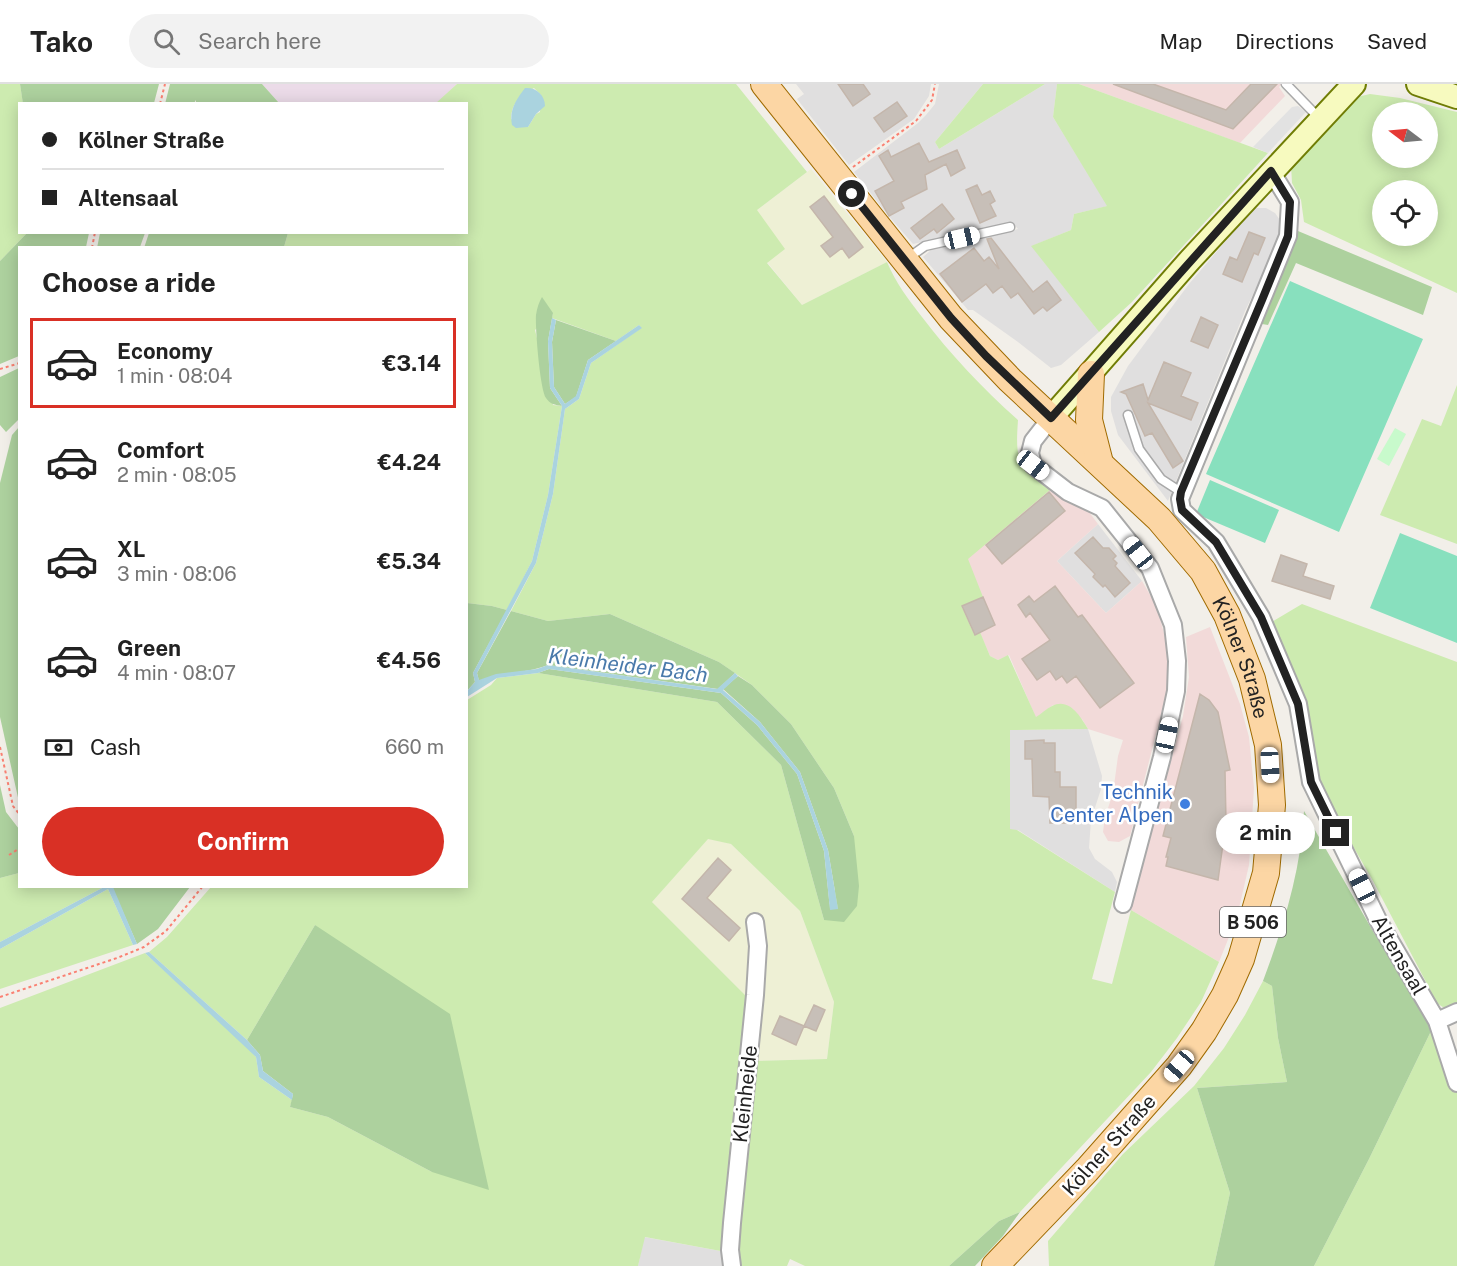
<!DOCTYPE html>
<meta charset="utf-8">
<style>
:root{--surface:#fff;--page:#f2f2f2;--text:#222;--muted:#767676;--line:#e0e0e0;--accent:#d93025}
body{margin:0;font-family:"Public Sans",sans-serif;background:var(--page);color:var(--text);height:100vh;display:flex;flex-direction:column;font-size:22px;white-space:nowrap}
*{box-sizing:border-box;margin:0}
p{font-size:20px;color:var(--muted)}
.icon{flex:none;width:33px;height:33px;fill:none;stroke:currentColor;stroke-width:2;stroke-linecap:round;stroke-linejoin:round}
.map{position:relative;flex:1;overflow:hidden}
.side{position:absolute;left:18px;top:162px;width:450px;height:642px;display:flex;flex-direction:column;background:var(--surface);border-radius:0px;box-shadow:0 3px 15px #0003}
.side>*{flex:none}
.hud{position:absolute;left:18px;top:18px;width:450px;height:132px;border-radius:0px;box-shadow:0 3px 15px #0003;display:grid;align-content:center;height:132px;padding:0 24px;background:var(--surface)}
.needle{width:39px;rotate:286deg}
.tools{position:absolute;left:1372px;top:18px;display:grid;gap:12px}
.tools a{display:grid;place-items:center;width:66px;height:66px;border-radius:50%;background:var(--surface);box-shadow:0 3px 15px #0003;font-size:30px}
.end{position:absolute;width:27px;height:27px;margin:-14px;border:8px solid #222;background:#fff;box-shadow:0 0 0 3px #fff}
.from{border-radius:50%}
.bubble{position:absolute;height:42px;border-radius:21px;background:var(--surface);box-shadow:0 3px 15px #0003;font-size:20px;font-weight:700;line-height:42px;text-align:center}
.car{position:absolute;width:18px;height:36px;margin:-18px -9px;border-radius:8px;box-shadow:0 0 4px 2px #0007;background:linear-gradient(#fff 24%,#345 0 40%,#fff 0 76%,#345 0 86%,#fff 0)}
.hud b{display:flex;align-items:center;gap:21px;height:57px;font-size:22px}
.hud b+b{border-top:2px solid var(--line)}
.hud i{width:15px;height:15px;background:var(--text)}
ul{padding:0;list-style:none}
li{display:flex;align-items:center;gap:18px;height:90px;margin:0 12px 9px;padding:0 12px;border:3px solid transparent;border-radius:0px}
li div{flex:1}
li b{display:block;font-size:22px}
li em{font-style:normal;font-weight:700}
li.on{border-color:var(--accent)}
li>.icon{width:54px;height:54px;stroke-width:1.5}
h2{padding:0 24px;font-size:27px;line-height:72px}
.pay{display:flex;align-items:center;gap:15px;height:66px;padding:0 24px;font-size:22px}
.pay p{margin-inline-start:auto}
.primary-button{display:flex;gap:12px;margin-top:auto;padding:12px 24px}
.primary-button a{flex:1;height:69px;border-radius:36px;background:var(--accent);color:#fff;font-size:24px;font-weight:700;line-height:69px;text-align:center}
header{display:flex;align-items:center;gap:36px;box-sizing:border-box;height:84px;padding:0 30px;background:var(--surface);border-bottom:2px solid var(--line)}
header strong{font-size:28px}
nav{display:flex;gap:33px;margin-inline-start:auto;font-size:21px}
.search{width:420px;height:54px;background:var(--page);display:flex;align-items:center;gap:15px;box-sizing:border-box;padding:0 21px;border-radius:33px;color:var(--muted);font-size:22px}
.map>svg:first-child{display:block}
.residential{fill:#e0dfdf}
.commercial{fill:#f2dad9}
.industrial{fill:#ebdbe8}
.farmland{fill:#eef0d5}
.grass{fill:#cdebb0;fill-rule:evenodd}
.forest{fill:#add19e}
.park{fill:#c8facc}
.pitch{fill:#88e0be}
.parking{fill:#e2e2e2}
.water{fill:#aad3df}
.building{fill:#c7bfb8;stroke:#c4b6ab;stroke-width:1.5}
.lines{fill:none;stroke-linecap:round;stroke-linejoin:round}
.lane-casing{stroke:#a9a9a9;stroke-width:11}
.street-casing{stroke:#a9a9a9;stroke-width:20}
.secondary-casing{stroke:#707d05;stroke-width:26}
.primary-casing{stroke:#a06b00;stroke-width:28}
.path{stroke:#fa8072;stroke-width:2;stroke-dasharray:3 3;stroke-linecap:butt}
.lane{stroke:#fff;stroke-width:8}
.street{stroke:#fff;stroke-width:16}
.secondary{stroke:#f7fabf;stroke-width:22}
.primary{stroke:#fcd6a4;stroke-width:26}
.route{stroke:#222;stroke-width:8}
.shop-dot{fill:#3f7fe0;stroke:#fff;stroke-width:2}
.labels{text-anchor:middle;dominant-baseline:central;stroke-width:5;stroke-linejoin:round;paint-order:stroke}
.shield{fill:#fff;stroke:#646464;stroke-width:1.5}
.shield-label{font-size:18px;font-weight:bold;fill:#222}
.street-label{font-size:20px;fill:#222;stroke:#fff}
.shop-label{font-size:20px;fill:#366cbe;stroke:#fff;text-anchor:end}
.water-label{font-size:21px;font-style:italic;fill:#4a7aab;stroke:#fff}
</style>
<header>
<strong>Tako</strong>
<div class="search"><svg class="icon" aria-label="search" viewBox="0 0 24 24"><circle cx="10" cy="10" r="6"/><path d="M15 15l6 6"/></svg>Search here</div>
<nav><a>Map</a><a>Directions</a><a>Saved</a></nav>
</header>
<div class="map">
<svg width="1457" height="1182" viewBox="0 0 1457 1182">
<rect width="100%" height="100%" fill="#f2efe9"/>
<path class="residential" d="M 796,0 L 931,0 L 929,12 L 914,35 L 849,81 L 797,15 L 804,10 Z
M 939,0 L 983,0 L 935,58 L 939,65 L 1045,0 L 1057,0 L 1053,33 L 1108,122 L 1074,130 L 1071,146 L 1032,162 L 1099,248 L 1061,281 L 1051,284 L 1018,258 L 973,226 L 968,226 L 923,173 L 932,165 L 1018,145 L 1012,138 L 913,160 L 887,130 L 854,88 L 918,39 L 926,31 L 935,20 Z
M 1254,124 L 1266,124 L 1275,129 L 1282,139 L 1282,151 L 1245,227 L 1168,417 L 1118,351 L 1111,327 L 1111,313 L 1128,282 L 1189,200 Z
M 1098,440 L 1142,497 L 1106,529 L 1057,477 Z
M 1088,645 L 1102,692 L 1101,705 L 1091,736 L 1089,764 L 1095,775 L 1112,788 L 1117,798 L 1115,808 L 1018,746 L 1010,746 L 1010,646 Z
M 644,1153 L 726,1168 L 728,1182 L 638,1182 Z"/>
<path class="commercial" d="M 1079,0 L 1282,0 L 1279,3 L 1285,12 L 1240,59 Z
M 1050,406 L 1086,424 L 1098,440 L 1057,477 L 1106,529 L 1142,497 L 1157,523 L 1166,557 L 1169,599 L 1130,752 L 1119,758 L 1108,757 L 1103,748 L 1105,733 L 1113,709 L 1118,672 L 1123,656 L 1088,645 L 1082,635 L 1053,621 L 1036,634 L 1009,571 L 998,576 L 990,572 L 980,549 L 975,551 L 962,522 L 967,475 Z
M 1210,543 L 1240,620 L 1249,653 L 1254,704 L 1249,781 L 1237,833 L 1219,878 L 1131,826 L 1183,632 L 1189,593 L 1186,553 Z"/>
<path class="industrial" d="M 262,0 L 457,0 L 436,20 L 279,19 Z"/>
<path class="farmland" d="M 811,85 L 887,178 L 802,221 L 767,178 L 757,126 Z
M 708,754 L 731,760 L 800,827 L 834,918 L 827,975 L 754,977 L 752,860 L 747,913 L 652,818 Z"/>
<path class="grass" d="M 0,0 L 20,0 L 23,19 L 20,20 L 20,148 L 27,149 L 0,177 Z
M 457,0 L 736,0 L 807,88 L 757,126 L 785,165 L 767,179 L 802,221 L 887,178 C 896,199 908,215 922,233 C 951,271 982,304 1018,336 C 1015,380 1018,377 1050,406 L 968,475 L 983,513 L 962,523 L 974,550 L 980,548 L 990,572 L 998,576 L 1008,571 L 1036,633 C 1041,630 1046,625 1052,622 C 1069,613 1081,633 1088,645 L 1010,646 L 1010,745 L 1017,746 L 1115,808 L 1092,895 L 1112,900 L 1131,826 L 1219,878 L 1201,918 L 1177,954 L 1151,988 L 1020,1128 L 999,1137 L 949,1182 L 805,1182 L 790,1175 L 787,1182 L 740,1182 L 737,1159 L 754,977 L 827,975 L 834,918 L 800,827 L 731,760 L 708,755 L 652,818 L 747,913 L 726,1168 L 645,1153 L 638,1182 L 0,1182 L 0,924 L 145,869 L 244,959 L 256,973 L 259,993 L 292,1016 L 290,1023 L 328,1033 L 432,1088 L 315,841 L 247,956 L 149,868 L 167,853 L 211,803 L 466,802 L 467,616 L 491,601 L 497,594 L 538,589 L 717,618 L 781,681 L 824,836 L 854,752 L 834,704 L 791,640 L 752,601 L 719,578 L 610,530 L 548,537 L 511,527 L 536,479 L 553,410 L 565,325 L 579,315 L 591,279 L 641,244 L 639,241 L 616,257 L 552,234 L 553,229 L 535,246 L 553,321 L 562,322 L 548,411 L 532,477 L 507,526 L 492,522 L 467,519 L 466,164 L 284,163 L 288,149 L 466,148 L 466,20 L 436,19 ZM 534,4 L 541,11 L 540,28 L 536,30 L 528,43 L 511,35 C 512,18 520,12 534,4 Z
M 983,0 L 1045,0 L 939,65 L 935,58 Z
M 1057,0 L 1079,0 L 1268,69 L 1132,218 L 1099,248 L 1031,162 L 1071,146 L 1074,130 L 1107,122 L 1053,33 Z
M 1370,10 L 1400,14 L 1457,28 L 1457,209 L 1304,138 L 1301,116 L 1292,99 L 1291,81 L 1353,14 ZM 1383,28 L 1428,28 L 1428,74 L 1383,74 ZM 1383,106 L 1428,106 L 1428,152 L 1383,152 Z
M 1457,301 L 1457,460 L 1380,431 L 1422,335 L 1441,342 Z
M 1302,520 L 1457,578 L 1457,923 C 1449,927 1443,924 1437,919 L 1373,797 L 1324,712 L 1270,539 Z
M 19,789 L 20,802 L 104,803 L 0,858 L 0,794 Z
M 108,805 L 133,861 L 0,905 L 0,865 Z
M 1263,897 L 1272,902 L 1278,954 L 1287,998 L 1197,1004 L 1230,1109 L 1214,1182 L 1049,1182 L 1048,1157 L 1123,1070 L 1194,1002 L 1224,964 L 1245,931 Z
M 1432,945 L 1457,1008 L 1457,1182 L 1314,1182 L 1369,1075 Z"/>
<path class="forest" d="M 20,0 L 159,0 L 154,19 L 23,20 Z
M 170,0 L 262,0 L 279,19 L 196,20 L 196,16 L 194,19 L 165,20 Z
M 1298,147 L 1432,203 L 1423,231 L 1296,179 L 1268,241 L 1256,239 L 1290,161 Z
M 27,149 L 89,149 L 86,163 L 20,164 L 19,272 L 0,280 L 0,177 Z
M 100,149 L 145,149 L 140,163 L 97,164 Z
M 149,149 L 288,149 L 284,163 L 144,164 Z
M 542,213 L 553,229 L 548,257 L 550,304 L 562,322 C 555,321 550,320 546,314 C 540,306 535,243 536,231 C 537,224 539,218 542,213 Z
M 556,236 L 616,257 L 588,276 L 576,313 L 565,320 L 554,303 L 552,258 Z
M 19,284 L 19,335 L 6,348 L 0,341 L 0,293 Z
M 19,343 L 19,718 L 0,633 L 0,399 L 12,351 Z
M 467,519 L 492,522 L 507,526 L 473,589 L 475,598 L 467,607 Z
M 511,527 L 548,537 L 610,530 L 719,578 L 735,589 L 718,605 L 548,581 C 525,590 502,587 479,597 L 477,589 Z
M 549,585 L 721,609 L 757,641 L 797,690 L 824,767 L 830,825 L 838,825 L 828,766 L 800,688 L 760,638 L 723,605 L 738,592 L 752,601 L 791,640 L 834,704 L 854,752 L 859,802 L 857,822 L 844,838 L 824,836 L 781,681 L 717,618 L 538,589 Z
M 0,701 L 6,728 L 19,745 L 19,789 L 0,794 Z
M 1304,727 L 1374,849 L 1425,925 L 1432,945 L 1369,1075 L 1314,1182 L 1214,1182 L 1230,1109 L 1197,1004 L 1287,998 L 1278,954 L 1272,902 L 1263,897 C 1284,841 1301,786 1304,727 Z
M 112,803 L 113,802 L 190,803 L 158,845 L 137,860 Z
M 315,841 L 450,930 L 489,1106 L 432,1088 L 328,1033 L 290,1023 L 293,1010 L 263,987 L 260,971 L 247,956 Z
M 1020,1128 L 1003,1152 L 975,1182 L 949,1182 L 999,1137 Z"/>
<path class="park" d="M 1395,344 L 1406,350 L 1389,382 L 1377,375 Z"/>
<path class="pitch" d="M 1290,197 L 1423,255 L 1339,448 L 1206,390 Z
M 1210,396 L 1279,426 L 1265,459 L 1196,430 Z
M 1400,449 L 1457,472 L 1457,559 L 1370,524 Z"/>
<path class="parking" d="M 1298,22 L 1306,28 L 1268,69 L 1253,63 L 1292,23 Z"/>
<path class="water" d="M 525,4 C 536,3 545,11 545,22 L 536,30 L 528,43 L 516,44 L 512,41 C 509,26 516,16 525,4 Z
M 552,234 L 556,236 L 552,258 L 554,303 L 565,320 L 576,312 L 588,276 L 639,241 L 642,244 L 591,279 L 579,315 L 565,325 L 553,410 L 536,479 L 477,589 L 479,596 L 496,590 L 537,585 L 548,581 L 717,605 L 735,589 L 738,592 L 723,606 L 760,638 L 800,688 L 828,766 L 838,825 L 830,826 L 824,767 L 797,690 L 757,641 L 721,609 L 549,585 L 538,589 L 497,594 L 467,613 L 467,607 L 475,598 L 473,589 L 532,477 L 548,411 L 562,322 L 550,304 L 548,257 Z
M 104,803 L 113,803 L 137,860 L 133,861 L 108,805 L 0,865 L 0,858 Z
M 149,868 L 247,956 L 260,971 L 263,987 L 293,1010 L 292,1016 L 259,993 L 256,973 L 145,869 Z"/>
<path class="building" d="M 838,0 L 863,0 L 870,10 L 853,22 Z
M 1113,0 L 1153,0 L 1226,26 L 1251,0 L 1277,0 L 1233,45 Z
M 897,18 L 907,32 L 884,48 L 874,34 Z
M 919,59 L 929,78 L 957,66 L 965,84 L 951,92 L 946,80 L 925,91 L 927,105 L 901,118 L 904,124 L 889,132 L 875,107 L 894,97 L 879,72 L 888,66 L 891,73 Z
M 977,101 L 982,111 L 990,107 L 995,117 L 990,120 L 996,132 L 980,139 L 966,106 Z
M 824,112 L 863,163 L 849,174 L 842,164 L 830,173 L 821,162 L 833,153 L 810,123 Z
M 942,120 L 954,135 L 937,149 L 934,145 L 920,155 L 911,144 Z
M 1249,148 L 1265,154 L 1258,171 L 1254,169 L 1242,198 L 1223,190 L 1230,173 L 1237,176 Z
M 991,154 L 1033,208 L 1047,197 L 1061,216 L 1047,227 L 1043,223 L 1034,230 L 1018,209 L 1011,214 L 1002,202 L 993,209 L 986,200 L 962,218 L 940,190 L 974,164 L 984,177 L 989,173 L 999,185 L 987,155 Z
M 1201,233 L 1218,241 L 1208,264 L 1191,257 Z
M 1164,278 L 1191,289 L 1181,312 L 1198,319 L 1191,336 L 1148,319 L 1183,377 L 1173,384 L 1152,349 L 1145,352 L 1126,310 L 1121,308 L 1143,300 L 1148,316 Z
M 1049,408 L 1065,427 L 1002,480 L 986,461 Z
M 1093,453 L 1103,464 L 1109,464 L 1116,472 L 1113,475 L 1117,479 L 1115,482 L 1130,499 L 1115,513 L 1105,501 L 1103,503 L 1093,493 L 1095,490 L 1075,469 Z
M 1281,471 L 1307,480 L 1303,492 L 1334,502 L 1330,515 L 1272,497 Z
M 1055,502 L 1078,533 L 1082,531 L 1134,599 L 1100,624 L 1076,592 L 1067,599 L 1062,592 L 1056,596 L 1050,587 L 1037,596 L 1022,575 L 1050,556 L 1030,529 L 1026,533 L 1018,521 L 1029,512 L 1034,518 Z
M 983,513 L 995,541 L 975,551 L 962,522 Z
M 1200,610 L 1209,616 L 1218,628 L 1230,686 L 1225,687 L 1226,738 L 1218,796 L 1166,782 L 1168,773 L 1166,773 L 1171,754 L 1163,752 Z
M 1044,656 L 1044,659 L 1055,659 L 1055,688 L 1060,688 L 1060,703 L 1076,703 L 1076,739 L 1050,739 L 1049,713 L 1033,712 L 1032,675 L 1025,675 L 1025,657 Z
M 718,774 L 731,786 L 707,814 L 740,844 L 729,857 L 682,815 Z
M 814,921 L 825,926 L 816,947 L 804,942 Z
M 780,932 L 804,942 L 796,961 L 772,950 Z"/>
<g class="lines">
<g class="lane-casing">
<path id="lane" d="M 1286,0 L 1320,35
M 908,174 L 925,162 L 1010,143
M 1128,331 L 1139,365 L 1161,395 L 1181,408"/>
</g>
<g class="street-casing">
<path id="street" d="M 1271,87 L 1290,118 L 1288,152 L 1180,415 L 1182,426 L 1216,458 L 1261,533 L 1298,620 L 1311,698 L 1379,838 L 1437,937 L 1457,999
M 1051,334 L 1033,357 L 1030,369 L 1033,381 L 1068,408 L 1102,424 L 1150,484 L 1173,541 L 1177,577 L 1176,607 L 1162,673 L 1123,820
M 1437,937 L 1457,928
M 732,1182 L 730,1166 L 732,1139 L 755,911 L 758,862 L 755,838"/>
</g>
<g class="secondary-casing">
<path id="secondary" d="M 1418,0 L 1457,13
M 1051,334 L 1190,176 L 1354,0"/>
</g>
<g class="primary-casing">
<g id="primary">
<path id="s1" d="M 764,0 L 951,234 L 1010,296 L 1159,435 L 1203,487 L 1227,531 L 1252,595 L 1268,661 L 1272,721 L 1266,789 L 1241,875 L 1225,911 L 1204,947 L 1179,982 L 1087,1086 L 995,1182"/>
<path d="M 1091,290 L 1089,336 L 1100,379"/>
</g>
</g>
<path class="path" d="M 160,20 L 165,0
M 853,83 L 916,37 L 932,16 L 935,0
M 92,164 L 95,148
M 0,285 L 20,279
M 0,663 L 13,722 L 20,731
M 9,771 L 20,764
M 0,913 L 117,874 L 144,863 L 166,847 L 203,802"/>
<use href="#lane" class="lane"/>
<use href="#street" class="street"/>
<use href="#secondary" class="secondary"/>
<use href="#primary" class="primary"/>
</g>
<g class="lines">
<path class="route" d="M 852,110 L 951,234 L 986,272 L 1051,334 L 1271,87 L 1290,118 L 1288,152 L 1262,216 L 1181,408 L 1180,415 L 1182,426 L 1216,458 L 1261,533 L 1298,620 L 1311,698 L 1336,749"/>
</g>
<circle class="shop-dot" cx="1185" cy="720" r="6"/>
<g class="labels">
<rect class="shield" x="1220" y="823" width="66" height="30" rx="4.5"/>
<g class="shield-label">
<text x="1253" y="838">B 506</text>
</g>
<g class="street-label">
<text stroke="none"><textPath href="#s1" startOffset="752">Kölner Straße</textPath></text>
<text transform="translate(1399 871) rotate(60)">Altensaal</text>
<text transform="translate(745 1010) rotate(-84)">Kleinheide</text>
<text transform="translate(1109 1061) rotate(-48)">Kölner Straße</text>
</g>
<g class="shop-label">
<text x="1173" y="708">Technik<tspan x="1173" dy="23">Center Alpen</tspan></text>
</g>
<g class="water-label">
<text transform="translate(628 581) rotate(7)">Kleinheider Bach</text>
</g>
</g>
</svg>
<div class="tools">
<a><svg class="needle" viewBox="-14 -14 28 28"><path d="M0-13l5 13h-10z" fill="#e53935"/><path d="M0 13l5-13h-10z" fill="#767676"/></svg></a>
<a><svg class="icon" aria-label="locate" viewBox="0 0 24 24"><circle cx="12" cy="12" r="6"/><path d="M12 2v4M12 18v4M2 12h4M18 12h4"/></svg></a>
</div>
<i class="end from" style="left:852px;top:110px"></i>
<i class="end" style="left:1336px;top:749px"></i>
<div class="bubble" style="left:1216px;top:728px;width:99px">2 min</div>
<i class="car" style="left:962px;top:154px;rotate:77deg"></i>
<i class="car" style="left:1033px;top:381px;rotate:128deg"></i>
<i class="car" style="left:1138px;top:469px;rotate:322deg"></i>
<i class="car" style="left:1167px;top:651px;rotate:12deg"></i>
<i class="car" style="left:1270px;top:681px;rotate:177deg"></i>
<i class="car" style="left:1362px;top:802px;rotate:334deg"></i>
<i class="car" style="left:1179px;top:982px;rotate:221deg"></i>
<div class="hud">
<b><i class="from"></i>Kölner Straße</b>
<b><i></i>Altensaal</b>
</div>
<section class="side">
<h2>Choose a ride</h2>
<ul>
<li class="on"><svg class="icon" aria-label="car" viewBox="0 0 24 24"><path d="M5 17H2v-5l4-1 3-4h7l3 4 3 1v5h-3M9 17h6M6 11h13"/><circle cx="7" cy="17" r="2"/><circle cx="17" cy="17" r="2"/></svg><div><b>Economy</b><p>1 min · 08:04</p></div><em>€3.14</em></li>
<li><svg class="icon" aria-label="car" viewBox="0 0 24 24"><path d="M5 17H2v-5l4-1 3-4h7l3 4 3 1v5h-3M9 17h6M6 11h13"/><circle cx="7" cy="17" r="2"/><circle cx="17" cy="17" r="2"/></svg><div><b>Comfort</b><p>2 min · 08:05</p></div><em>€4.24</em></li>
<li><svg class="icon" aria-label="car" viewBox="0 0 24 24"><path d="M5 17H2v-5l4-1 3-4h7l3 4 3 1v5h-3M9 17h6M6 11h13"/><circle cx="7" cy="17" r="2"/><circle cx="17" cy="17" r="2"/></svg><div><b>XL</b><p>3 min · 08:06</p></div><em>€5.34</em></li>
<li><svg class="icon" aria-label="car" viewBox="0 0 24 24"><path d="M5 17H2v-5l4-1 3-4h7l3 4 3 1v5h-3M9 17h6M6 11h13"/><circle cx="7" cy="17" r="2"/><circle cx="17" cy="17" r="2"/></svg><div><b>Green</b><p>4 min · 08:07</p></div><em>€4.56</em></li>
</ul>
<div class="pay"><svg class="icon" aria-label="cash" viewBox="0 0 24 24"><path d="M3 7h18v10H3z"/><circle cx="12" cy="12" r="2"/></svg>Cash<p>660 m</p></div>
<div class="primary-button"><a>Confirm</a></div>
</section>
</div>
